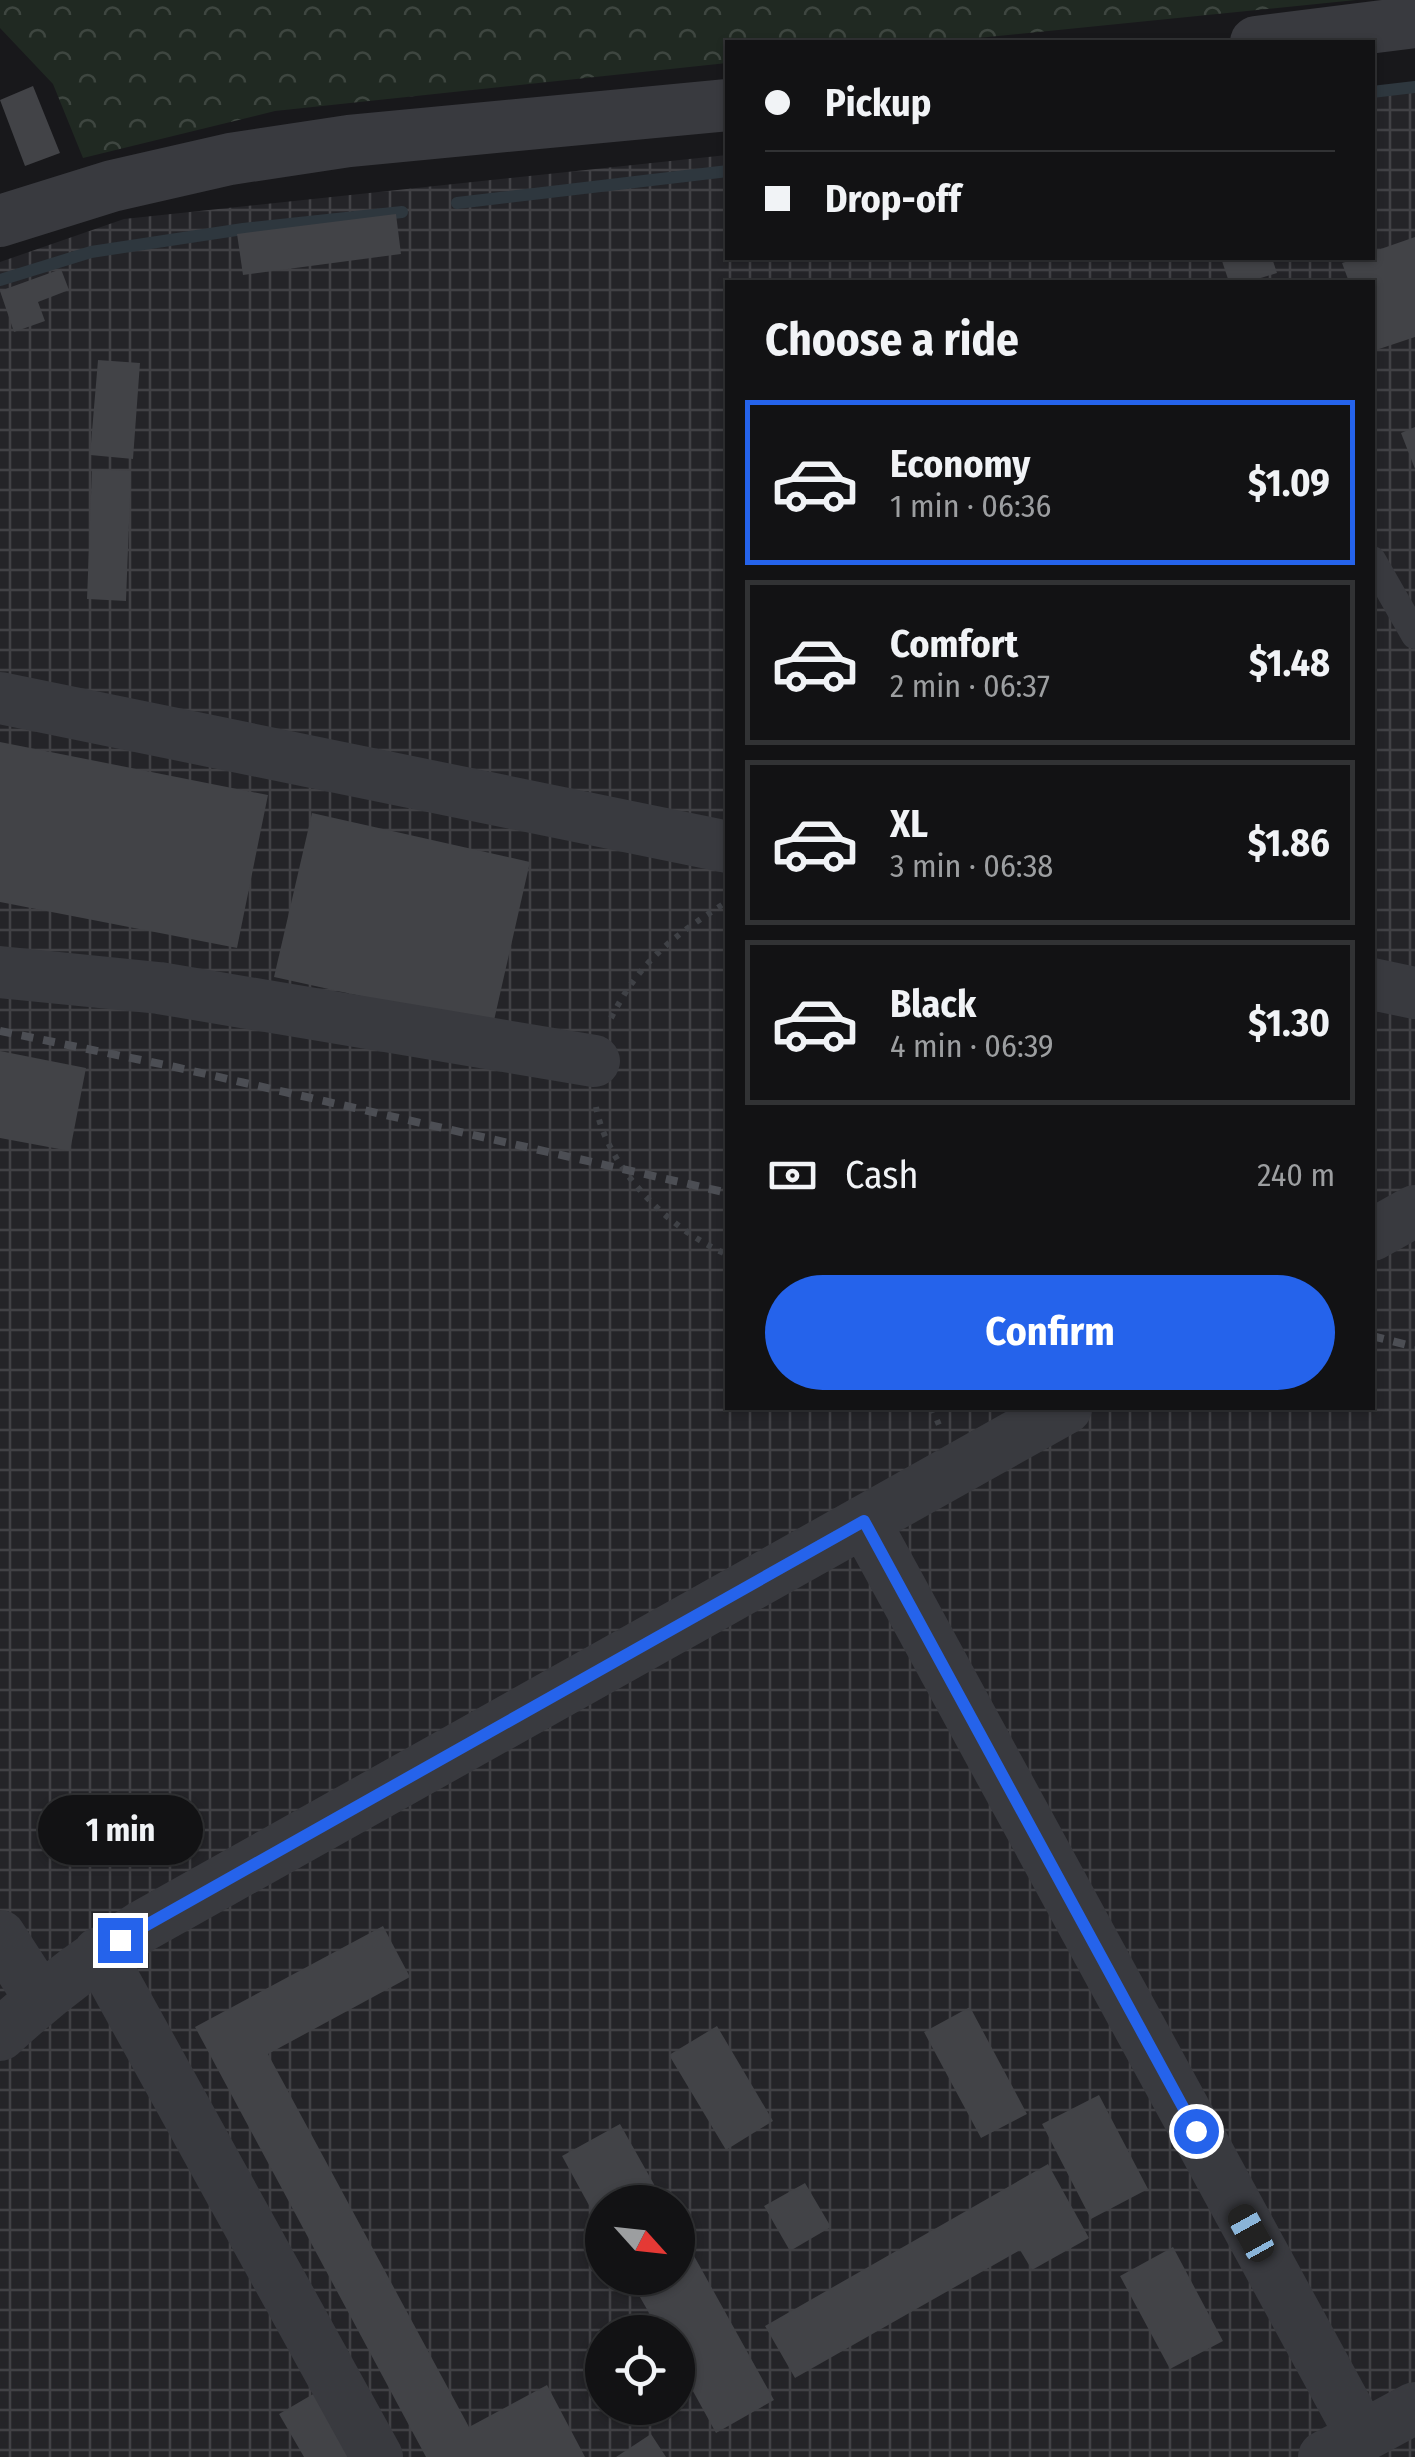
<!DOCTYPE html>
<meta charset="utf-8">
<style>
:root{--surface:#121214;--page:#1f2022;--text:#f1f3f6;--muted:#9c9ea0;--line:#313234;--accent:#2563eb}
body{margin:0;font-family:"Fira Sans Condensed",sans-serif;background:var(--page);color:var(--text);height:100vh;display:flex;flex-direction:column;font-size:38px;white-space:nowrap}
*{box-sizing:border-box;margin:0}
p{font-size:32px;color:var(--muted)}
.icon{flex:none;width:55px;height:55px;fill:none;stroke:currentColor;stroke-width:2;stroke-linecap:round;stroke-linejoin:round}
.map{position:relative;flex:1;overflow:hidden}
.sheet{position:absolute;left:725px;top:280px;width:650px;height:1130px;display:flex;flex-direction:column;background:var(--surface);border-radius:0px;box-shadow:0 2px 8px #0004,0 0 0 2px var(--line)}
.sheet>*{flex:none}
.guide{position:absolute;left:725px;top:40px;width:650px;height:220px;border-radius:0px;box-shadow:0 2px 8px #0004,0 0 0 2px var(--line);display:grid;align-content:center;height:220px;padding:0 40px;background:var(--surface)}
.needle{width:65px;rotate:117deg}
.fabs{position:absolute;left:585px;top:2185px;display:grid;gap:20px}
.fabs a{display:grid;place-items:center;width:110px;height:110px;border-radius:50%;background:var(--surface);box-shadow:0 2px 8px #0004,0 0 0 2px var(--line);font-size:50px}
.end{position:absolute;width:45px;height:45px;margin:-22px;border:12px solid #2563eb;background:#fff;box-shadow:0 0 0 5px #fff}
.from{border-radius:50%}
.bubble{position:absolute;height:70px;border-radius:35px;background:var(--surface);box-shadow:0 2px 8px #0004,0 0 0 2px var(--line);font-size:32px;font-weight:700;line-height:70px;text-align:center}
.car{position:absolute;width:30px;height:60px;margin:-30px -15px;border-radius:12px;box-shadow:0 0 8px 2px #0007;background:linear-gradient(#222 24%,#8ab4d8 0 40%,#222 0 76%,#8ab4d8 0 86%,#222 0)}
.guide b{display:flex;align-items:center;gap:35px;height:95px;font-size:38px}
.guide b+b{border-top:2px solid var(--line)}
.guide i{width:25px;height:25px;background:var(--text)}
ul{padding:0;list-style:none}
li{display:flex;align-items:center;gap:30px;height:165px;margin:0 20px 15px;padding:0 20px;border:5px solid var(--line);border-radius:0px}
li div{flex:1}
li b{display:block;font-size:38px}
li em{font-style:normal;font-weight:700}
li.selected{border-color:var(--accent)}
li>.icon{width:90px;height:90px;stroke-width:1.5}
h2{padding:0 40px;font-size:45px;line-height:120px}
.pay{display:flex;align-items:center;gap:25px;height:110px;padding:0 40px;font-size:38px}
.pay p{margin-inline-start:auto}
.cta{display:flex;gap:20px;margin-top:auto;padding:20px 40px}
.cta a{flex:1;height:115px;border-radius:60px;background:var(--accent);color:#fff;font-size:40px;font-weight:700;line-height:115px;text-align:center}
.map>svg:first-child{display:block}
.industrial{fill:url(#industrial-grid);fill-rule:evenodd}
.forest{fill:url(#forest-crowns)}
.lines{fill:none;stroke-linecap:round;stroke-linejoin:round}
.stream{stroke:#2e373e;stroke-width:12}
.building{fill:#424347}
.path{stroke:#3f4146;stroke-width:6;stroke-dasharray:5 8;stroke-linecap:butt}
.lane{stroke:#393a3f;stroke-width:28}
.street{stroke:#393a3f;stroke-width:52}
.rail{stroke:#4c4e54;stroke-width:8;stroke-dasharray:12 10;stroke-linecap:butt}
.route{stroke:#2563eb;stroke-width:12}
</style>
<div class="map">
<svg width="1415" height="2457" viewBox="0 0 1415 2457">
<defs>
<pattern id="industrial-grid" width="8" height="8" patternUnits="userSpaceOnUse" patternTransform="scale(2.5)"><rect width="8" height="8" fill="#242428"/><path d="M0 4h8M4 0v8" fill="none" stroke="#414145"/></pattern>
<pattern id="forest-crowns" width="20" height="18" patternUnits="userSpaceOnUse" patternTransform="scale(2.5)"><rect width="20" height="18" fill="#202922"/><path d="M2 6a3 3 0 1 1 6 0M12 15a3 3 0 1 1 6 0" fill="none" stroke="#3e4640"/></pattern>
</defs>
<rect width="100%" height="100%" fill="#18181b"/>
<path class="industrial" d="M 1415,83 L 1415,2457 L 0,2457 L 0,262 L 124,219 L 727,155 L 728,258 L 1372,258 L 1373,88 ZM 728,282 L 1372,282 L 1372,1408 L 728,1408 ZM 602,2202 L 678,2202 L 678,2278 L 602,2278 ZM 602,2332 L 678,2332 L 678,2408 L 602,2408 Z"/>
<path class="forest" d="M 0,0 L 1356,0 L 938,42 L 728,42 L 727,63 L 275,111 L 83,158 L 53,84 L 0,28 Z"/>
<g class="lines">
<path class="stream" d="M 1372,92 L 1415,87
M 457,203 L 728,171
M 0,280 L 91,252 L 243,229 L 402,212"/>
</g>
<path class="building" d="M 33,86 L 60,153 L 25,166 L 0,100 Z
M 396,214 L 401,254 L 243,275 L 237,234 Z
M 1415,237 L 1415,337 L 1373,351 L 1372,282 L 1349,282 L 1342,263 L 1358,258 L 1372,258 L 1372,252 Z
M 1221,258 L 1272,258 L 1277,273 L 1248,282 L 1229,282 Z
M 61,269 L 69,290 L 38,302 L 45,321 L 14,332 L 0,291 Z
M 98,360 L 140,363 L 133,459 L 90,455 Z
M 1415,427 L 1415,469 L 1401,433 Z
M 92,469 L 131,471 L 126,601 L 87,599 Z
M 0,742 L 268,795 L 237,948 L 0,902 Z
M 312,813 L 530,862 L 493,1025 L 274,977 Z
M 0,1051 L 86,1068 L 70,1151 L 0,1138 Z
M 383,1926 L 410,1977 L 268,2054 L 469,2427 L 547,2385 L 585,2457 L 426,2457 L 195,2027 Z
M 970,2007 L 1027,2114 L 981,2138 L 924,2032 Z
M 717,2026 L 773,2121 L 726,2150 L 669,2055 Z
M 1099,2095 L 1148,2189 L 1091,2219 L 1042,2124 Z
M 620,2124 L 664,2202 L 602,2202 L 602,2229 L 562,2156 Z
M 1048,2164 L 1089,2238 L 1032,2270 L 1020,2250 L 795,2378 L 765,2326 Z
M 805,2183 L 831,2227 L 790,2251 L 764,2206 Z
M 678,2227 L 774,2400 L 716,2433 L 678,2364 L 678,2332 L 660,2332 L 629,2278 L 678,2278 Z
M 1173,2247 L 1223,2341 L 1170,2369 L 1120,2276 Z
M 320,2390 L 357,2457 L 304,2457 L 279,2414 Z
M 651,2434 L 666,2457 L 616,2457 Z"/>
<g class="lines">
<path class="path" d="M 611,1018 C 641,959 674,936 728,901
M 596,1107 C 608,1170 670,1230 728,1255
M 932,1408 L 939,1425"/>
<path class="lane" d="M 1372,560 L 1415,635"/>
<path class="street" d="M 1256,42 L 1415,22
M 0,221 L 112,186 L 230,159 L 349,141 L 728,105
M 0,698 L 728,847
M 0,972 L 159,988 L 594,1061
M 1372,984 L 1415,993
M 1372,1235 L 1415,1211
M 864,1521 L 1362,2436
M 0,1936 L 40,1998
M 99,1953 L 377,2457
M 0,2035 C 44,1994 90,1959 141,1927 L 1066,1408
M 1324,2457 L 1415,2408"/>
<path class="rail" d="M 0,1031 L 175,1067 L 728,1193
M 1372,1336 L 1415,1347"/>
</g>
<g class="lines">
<path class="route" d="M 120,1940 L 864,1521 L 1196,2131"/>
</g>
</svg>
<div class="fabs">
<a><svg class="needle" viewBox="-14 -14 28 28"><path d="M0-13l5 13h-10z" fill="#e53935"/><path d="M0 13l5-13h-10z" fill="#9c9ea0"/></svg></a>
<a><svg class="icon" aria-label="locate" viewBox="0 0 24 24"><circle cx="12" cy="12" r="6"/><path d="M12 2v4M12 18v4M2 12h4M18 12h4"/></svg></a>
</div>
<i class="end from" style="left:1196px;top:2131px"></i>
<i class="end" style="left:120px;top:1940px"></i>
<div class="bubble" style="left:38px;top:1795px;width:165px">1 min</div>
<i class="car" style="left:1251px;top:2233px;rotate:331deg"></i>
<div class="guide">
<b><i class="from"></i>Pickup</b>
<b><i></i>Drop-off</b>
</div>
<section class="sheet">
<h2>Choose a ride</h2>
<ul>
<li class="selected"><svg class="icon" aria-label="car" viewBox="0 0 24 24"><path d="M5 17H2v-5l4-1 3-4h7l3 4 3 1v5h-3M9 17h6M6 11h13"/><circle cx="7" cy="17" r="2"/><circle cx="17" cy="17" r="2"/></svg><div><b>Economy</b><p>1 min · 06:36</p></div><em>$1.09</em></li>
<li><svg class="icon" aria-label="car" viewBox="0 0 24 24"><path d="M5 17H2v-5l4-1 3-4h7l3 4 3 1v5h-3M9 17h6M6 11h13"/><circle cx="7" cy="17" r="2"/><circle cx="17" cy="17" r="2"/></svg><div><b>Comfort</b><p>2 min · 06:37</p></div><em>$1.48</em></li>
<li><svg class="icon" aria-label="car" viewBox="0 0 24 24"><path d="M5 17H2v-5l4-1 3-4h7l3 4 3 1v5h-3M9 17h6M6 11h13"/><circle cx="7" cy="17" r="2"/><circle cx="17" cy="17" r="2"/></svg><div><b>XL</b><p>3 min · 06:38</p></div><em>$1.86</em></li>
<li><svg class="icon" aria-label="car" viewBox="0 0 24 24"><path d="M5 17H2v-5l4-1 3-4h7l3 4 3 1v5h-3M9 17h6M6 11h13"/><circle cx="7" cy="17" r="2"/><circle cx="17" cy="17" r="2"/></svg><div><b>Black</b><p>4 min · 06:39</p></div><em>$1.30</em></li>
</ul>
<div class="pay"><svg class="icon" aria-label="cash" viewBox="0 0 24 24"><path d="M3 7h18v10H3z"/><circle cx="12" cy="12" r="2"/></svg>Cash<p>240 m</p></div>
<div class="cta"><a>Confirm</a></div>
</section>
</div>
